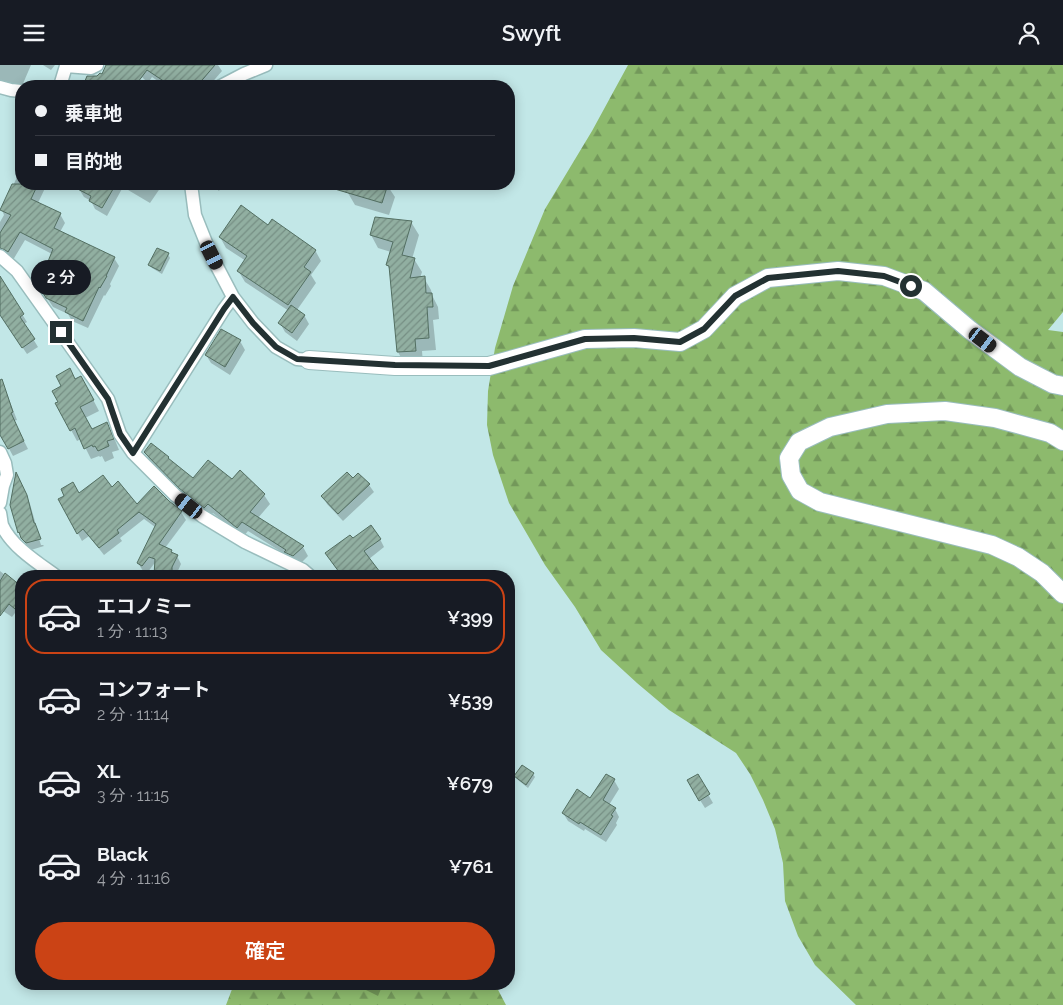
<!DOCTYPE html>
<html lang="ja">
<meta charset="utf-8">
<style>
:root{--surface:#171b24;--page:#20242c;--text:#f1f3f6;--muted:#9ea1a6;--line:#363941;--accent:#cb4315}
body{margin:0;font-family:Raleway,"Noto Sans JP",sans-serif;background:var(--page);color:var(--text);height:100vh;display:flex;flex-direction:column;font-size:19px;white-space:nowrap}
*{box-sizing:border-box;margin:0}
p{font-size:16px;color:var(--muted)}
.icon{flex:none;width:28px;height:28px;fill:none;stroke:currentColor;stroke-width:2;stroke-linecap:round;stroke-linejoin:round}
.map{position:relative;flex:1;overflow:hidden}
.panel{position:absolute;left:15px;top:505px;width:500px;height:420px;display:flex;flex-direction:column;background:var(--surface);border-radius:20px;box-shadow:0 2px 12px #0003}
.panel>*{flex:none}
.guide{position:absolute;left:15px;top:15px;width:500px;height:110px;border-radius:20px;box-shadow:0 2px 12px #0003;display:grid;align-content:center;height:110px;padding:0 20px;background:var(--surface)}
.end{position:absolute;width:22px;height:22px;margin:-11px;border:6px solid #233132;background:#fff;box-shadow:0 0 0 2px #fff}
.from{border-radius:50%}
.bubble{position:absolute;height:35px;border-radius:18px;background:var(--surface);box-shadow:0 2px 12px #0003;font-size:16px;font-weight:600;line-height:35px;text-align:center}
.car{position:absolute;width:15px;height:30px;margin:-15px -8px;border-radius:6px;box-shadow:0 0 4px 1px #0007;background:linear-gradient(#222 24%,#8ab4d8 0 40%,#222 0 76%,#8ab4d8 0 86%,#222 0)}
.guide b{display:flex;align-items:center;gap:18px;height:48px;font-size:19px}
.guide b+b{border-top:1px solid var(--line)}
.guide i{width:12px;height:12px;background:var(--text)}
ul{padding:9px 0 0;list-style:none}
li{display:flex;align-items:center;gap:15px;height:75px;margin:0 10px 8px;padding:0 10px;border:2px solid transparent;border-radius:20px}
li div{flex:1}
li b{display:block;font-size:19px}
li em{font-style:normal;font-weight:600}
li.on{border-color:var(--accent)}
li>.icon{width:45px;height:45px;stroke-width:1.5}
.button{display:flex;gap:10px;margin-top:auto;padding:10px 20px}
.button a{flex:1;height:58px;border-radius:30px;background:var(--accent);color:#fff;font-size:20px;font-weight:600;line-height:58px;text-align:center}
header{display:flex;justify-content:space-between;align-items:center;height:65px;padding:0 20px;background:var(--surface);font-size:22px;font-weight:600}
.map>svg:first-child{display:block}
.forest{fill:url(#forest-firs)}
.shadow{fill:#0003}
.building{fill:url(#building-hatch);stroke:#536f62}
.lines{fill:none;stroke-linecap:round;stroke-linejoin:round}
.street-casing{stroke:#99bdbd;stroke-width:15}
.secondary-casing{stroke:#99bdbd;stroke-width:20}
.street{stroke:#fff;stroke-width:12}
.secondary{stroke:#fff;stroke-width:18}
.route{stroke:#233132;stroke-width:6}
</style>
<header><svg class="icon" aria-label="menu" viewBox="0 0 24 24"><path d="M4 6h16M4 12h16M4 18h16"/></svg>Swyft<svg class="icon" aria-label="person" viewBox="0 0 24 24"><circle cx="12" cy="8" r="4"/><path d="M4 21q1-7 8-7t8 7"/></svg></header>
<div class="map">
<svg width="1063" height="940" viewBox="0 0 1063 940">
<defs>
<pattern id="forest-firs" width="22" height="20" patternUnits="userSpaceOnUse" patternTransform="scale(1.25)"><rect width="22" height="20" fill="#8dba6d"/><path d="M5 1l3.5 6h-7zM16 11l3.5 6h-7z" fill="#73985a"/></pattern>
<pattern id="building-hatch" width="6" height="6" patternUnits="userSpaceOnUse" patternTransform="scale(1.25)"><rect width="6" height="6" fill="#91afa1"/><path d="M-1 1l2-2M0 6l6-6M5 7l2-2" fill="none" stroke="#768f84"/></pattern>
</defs>
<rect width="100%" height="100%" fill="#c2e7e7"/>
<path class="forest" d="M 628,0 L 1063,0 L 1063,247 L 1048,265 L 1063,267 L 1063,940 L 856,940 L 815,900 L 798,871 L 785,836 L 783,798 L 775,764 L 763,735 L 750,709 L 736,688 L 669,645 L 637,618 L 601,585 L 575,542 L 545,500 L 509,438 L 493,390 L 487,360 L 488,326 L 495,283 L 513,221 L 545,144 L 592,66 Z
M 234,919 L 495,919 L 506,940 L 226,940 Z"/>
<path class="shadow" d="M 0,0 L 31,0 L 22,21 L 0,18 Z
M 43,0 L 55,0 L 51,5 Z
M 130,0 L 218,0 L 222,6 L 209,21 L 165,21 L 152,12 L 148,18 Z
M 105,6 L 136,20 L 137,21 L 86,21 L 85,19 L 101,14 Z
M 17,112 L 21,114 L 21,119 L 47,119 L 38,138 L 60,149 L 65,158 L 60,167 L 114,193 L 119,201 L 110,219 L 111,221 L 105,231 L 104,230 L 88,263 L 72,256 L 68,249 L 53,242 L 44,228 L 53,208 L 48,199 L 52,189 L 25,175 L 13,195 L 0,191 L 0,157 L 4,150 L 2,145 Z
M 82,119 L 163,119 L 150,138 L 123,122 L 107,151 L 95,144 L 91,136 L 84,132 L 79,124 Z
M 211,119 L 223,119 L 219,126 Z
M 351,119 L 387,120 L 395,132 L 389,150 L 355,140 L 348,128 Z
M 411,157 L 419,170 L 412,194 L 414,194 L 422,207 L 420,213 L 424,213 L 431,225 L 432,230 L 438,242 L 439,254 L 433,255 L 436,285 L 422,286 L 423,298 L 405,300 L 398,287 L 391,207 L 387,200 L 391,187 L 378,183 L 371,170 Z
M 269,161 L 315,185 L 321,196 L 311,210 L 316,218 L 297,245 L 304,250 L 309,259 L 297,276 L 285,267 L 280,258 L 289,246 L 245,217 L 239,207 L 246,196 L 226,183 L 220,172 Z
M 168,189 L 170,193 L 162,209 L 152,203 L 150,200 Z
M 3,219 L 27,257 L 24,259 L 38,282 L 27,289 L 0,249 L 0,221 Z
M 240,276 L 245,285 L 230,310 L 211,298 L 206,290 Z
M 75,315 L 87,323 L 99,346 L 85,353 L 92,365 L 107,359 L 113,370 L 119,385 L 112,387 L 114,393 L 105,397 L 102,391 L 100,392 L 99,391 L 91,394 L 81,374 L 77,376 L 57,339 Z
M 0,317 L 7,329 L 17,355 L 14,356 L 28,384 L 13,391 L 0,367 Z
M 145,387 L 170,396 L 193,415 L 232,416 L 264,430 L 270,439 L 258,453 L 303,482 L 308,491 L 299,500 L 288,491 L 248,466 L 243,472 L 213,448 L 210,451 L 187,433 L 151,397 Z
M 353,415 L 369,420 L 374,427 L 343,456 L 327,439 L 323,431 Z
M 20,416 L 30,439 L 36,460 L 34,458 L 41,480 L 43,480 L 44,481 L 31,485 L 27,481 L 19,467 Z
M 112,424 L 137,441 L 168,437 L 181,447 L 186,455 L 165,483 L 171,486 L 173,489 L 177,491 L 181,499 L 176,510 L 154,499 L 147,508 L 143,506 L 138,498 L 155,462 L 144,454 L 120,473 L 122,476 L 104,490 L 89,471 L 82,476 L 60,435 L 79,429 Z
M 380,474 L 384,482 L 369,494 L 382,511 L 343,511 L 331,496 L 353,475 Z
M 0,506 L 21,523 L 21,553 L 15,548 L 12,552 L 0,544 Z
M 533,709 L 535,712 L 528,723 L 518,715 L 515,711 Z
M 607,710 L 614,715 L 619,724 L 609,740 L 615,744 L 619,752 L 616,758 L 617,760 L 606,777 L 585,764 L 584,766 L 568,756 L 563,748 L 590,735 Z
M 697,710 L 713,738 L 705,743 L 688,716 Z
M 359,919 L 383,919 L 378,931 L 362,923 Z"/>
<path class="building" d="M 106,0 L 215,0 L 197,21 L 171,21 L 147,5 L 135,21 L 83,21 L 87,11 L 97,11 L 100,8 L 102,9 Z
M 12,119 L 38,119 L 31,134 L 61,148 L 54,163 L 115,192 L 106,211 L 107,211 L 100,223 L 99,222 L 83,256 L 65,247 L 67,243 L 46,233 L 43,228 L 54,202 L 47,199 L 53,184 L 20,167 L 8,187 L 5,185 L 0,183 L 0,168 L 11,150 L 0,145 Z
M 68,119 L 116,119 L 102,143 L 89,136 L 91,131 Z
M 328,119 L 388,119 L 382,138 L 328,122 Z
M 241,140 L 268,160 L 272,154 L 316,185 L 304,202 L 311,207 L 288,240 L 237,206 L 247,191 L 219,172 Z
M 375,152 L 412,156 L 402,190 L 415,193 L 410,213 L 425,211 L 426,228 L 432,228 L 433,242 L 427,242 L 429,273 L 415,274 L 416,286 L 397,287 L 389,201 L 386,200 L 393,177 L 370,170 Z
M 157,183 L 169,188 L 160,206 L 148,200 Z
M 0,211 L 24,249 L 20,252 L 35,274 L 22,283 L 0,250 Z
M 291,240 L 305,250 L 292,268 L 278,258 Z
M 221,264 L 241,275 L 225,302 L 205,290 Z
M 70,303 L 75,314 L 81,311 L 94,335 L 80,342 L 92,364 L 107,357 L 114,374 L 107,376 L 109,381 L 98,386 L 95,381 L 93,382 L 92,380 L 84,384 L 75,363 L 70,366 L 55,338 L 58,337 L 52,326 L 61,321 L 56,311 Z
M 2,314 L 13,347 L 11,348 L 24,376 L 8,384 L 0,370 L 0,315 Z
M 151,378 L 169,392 L 168,393 L 193,413 L 208,395 L 232,414 L 240,405 L 265,429 L 250,447 L 304,481 L 293,491 L 284,487 L 286,485 L 242,457 L 237,463 L 208,439 L 204,443 L 180,424 L 144,387 Z
M 16,407 L 27,430 L 34,458 L 35,458 L 41,474 L 26,478 L 21,473 L 19,467 L 18,468 L 10,440 Z
M 347,407 L 353,413 L 358,408 L 370,419 L 338,449 L 321,431 Z
M 103,410 L 112,422 L 118,416 L 137,439 L 154,421 L 169,436 L 182,446 L 159,479 L 172,485 L 171,487 L 178,490 L 172,502 L 172,511 L 154,511 L 155,494 L 149,492 L 142,501 L 137,498 L 156,459 L 139,447 L 117,465 L 119,468 L 99,483 L 83,464 L 77,469 L 58,434 L 64,431 L 61,424 L 73,417 L 79,428 Z
M 371,460 L 381,474 L 364,486 L 383,511 L 342,511 L 325,488 L 350,470 L 353,473 Z
M 5,508 L 21,521 L 21,549 L 9,539 L 0,551 L 0,516 Z
M 522,700 L 534,708 L 526,720 L 514,711 Z
M 606,709 L 615,714 L 603,735 L 616,743 L 611,750 L 613,751 L 601,770 L 580,757 L 579,759 L 562,748 L 577,724 L 590,733 Z
M 698,709 L 710,729 L 699,736 L 687,715 Z"/>
<g class="lines">
<g class="street-casing">
<path id="street" d="M 60,21 L 66,1 L 91,3 L 97,0
M 221,21 L 244,9 L 266,0
M 0,22 L 11,25 L 21,26
M 0,191 L 17,206 L 108,334 L 120,369 L 133,388 L 175,430 L 202,451 L 245,477 L 303,505 L 310,511
M 233,232 L 253,258 L 276,282 L 297,294 L 309,295
M 0,387 L 5,398 L 7,410 L 3,421 L 0,438
M 133,388 L 224,244 L 233,232 L 211,190 L 195,150 L 191,119
M 0,448 C 1,452 1,456 2,460 C 11,481 38,498 56,511"/>
</g>
<g class="secondary-casing">
<path id="secondary" d="M 309,295 L 395,301 L 489,301 L 585,274 L 634,273 L 680,277 L 704,264 L 735,231 L 768,213 L 838,206 L 884,211 L 924,226 L 970,265 L 1020,302 L 1053,319 L 1063,321
M 1063,376 L 1050,368 L 995,353 L 945,346 L 887,349 L 830,362 L 799,377 L 789,393 L 791,410 L 800,426 L 820,437 L 992,480 L 1018,492 L 1042,508 L 1063,529"/>
</g>
<use href="#street" class="street"/>
<use href="#secondary" class="secondary"/>
</g>
<g class="lines">
<path class="route" d="M 61,267 L 108,334 L 120,369 L 133,388 L 224,244 L 233,232 L 253,258 L 276,282 L 297,294 L 395,300 L 489,301 L 585,274 L 634,273 L 680,277 L 704,264 L 735,231 L 768,213 L 838,206 L 884,211 L 911,221"/>
</g>
</svg>
<i class="end from" style="left:911px;top:221px"></i>
<i class="end" style="left:61px;top:267px"></i>
<div class="bubble" style="left:31px;top:195px;width:60px">2 分</div>
<i class="car" style="left:212px;top:190px;rotate:153deg"></i>
<i class="car" style="left:983px;top:275px;rotate:127deg"></i>
<i class="car" style="left:189px;top:441px;rotate:308deg"></i>
<div class="guide">
<b><i class="from"></i>乗車地</b>
<b><i></i>目的地</b>
</div>
<section class="panel">
<ul>
<li class="on"><svg class="icon" aria-label="car" viewBox="0 0 24 24"><path d="M5 17H2v-5l4-1 3-4h7l3 4 3 1v5h-3M9 17h6M6 11h13"/><circle cx="7" cy="17" r="2"/><circle cx="17" cy="17" r="2"/></svg><div><b>エコノミー</b><p>1 分 · 11:13</p></div><em>¥399</em></li>
<li><svg class="icon" aria-label="car" viewBox="0 0 24 24"><path d="M5 17H2v-5l4-1 3-4h7l3 4 3 1v5h-3M9 17h6M6 11h13"/><circle cx="7" cy="17" r="2"/><circle cx="17" cy="17" r="2"/></svg><div><b>コンフォート</b><p>2 分 · 11:14</p></div><em>¥539</em></li>
<li><svg class="icon" aria-label="car" viewBox="0 0 24 24"><path d="M5 17H2v-5l4-1 3-4h7l3 4 3 1v5h-3M9 17h6M6 11h13"/><circle cx="7" cy="17" r="2"/><circle cx="17" cy="17" r="2"/></svg><div><b>XL</b><p>3 分 · 11:15</p></div><em>¥679</em></li>
<li><svg class="icon" aria-label="car" viewBox="0 0 24 24"><path d="M5 17H2v-5l4-1 3-4h7l3 4 3 1v5h-3M9 17h6M6 11h13"/><circle cx="7" cy="17" r="2"/><circle cx="17" cy="17" r="2"/></svg><div><b>Black</b><p>4 分 · 11:16</p></div><em>¥761</em></li>
</ul>
<div class="button"><a>確定</a></div>
</section>
</div>
